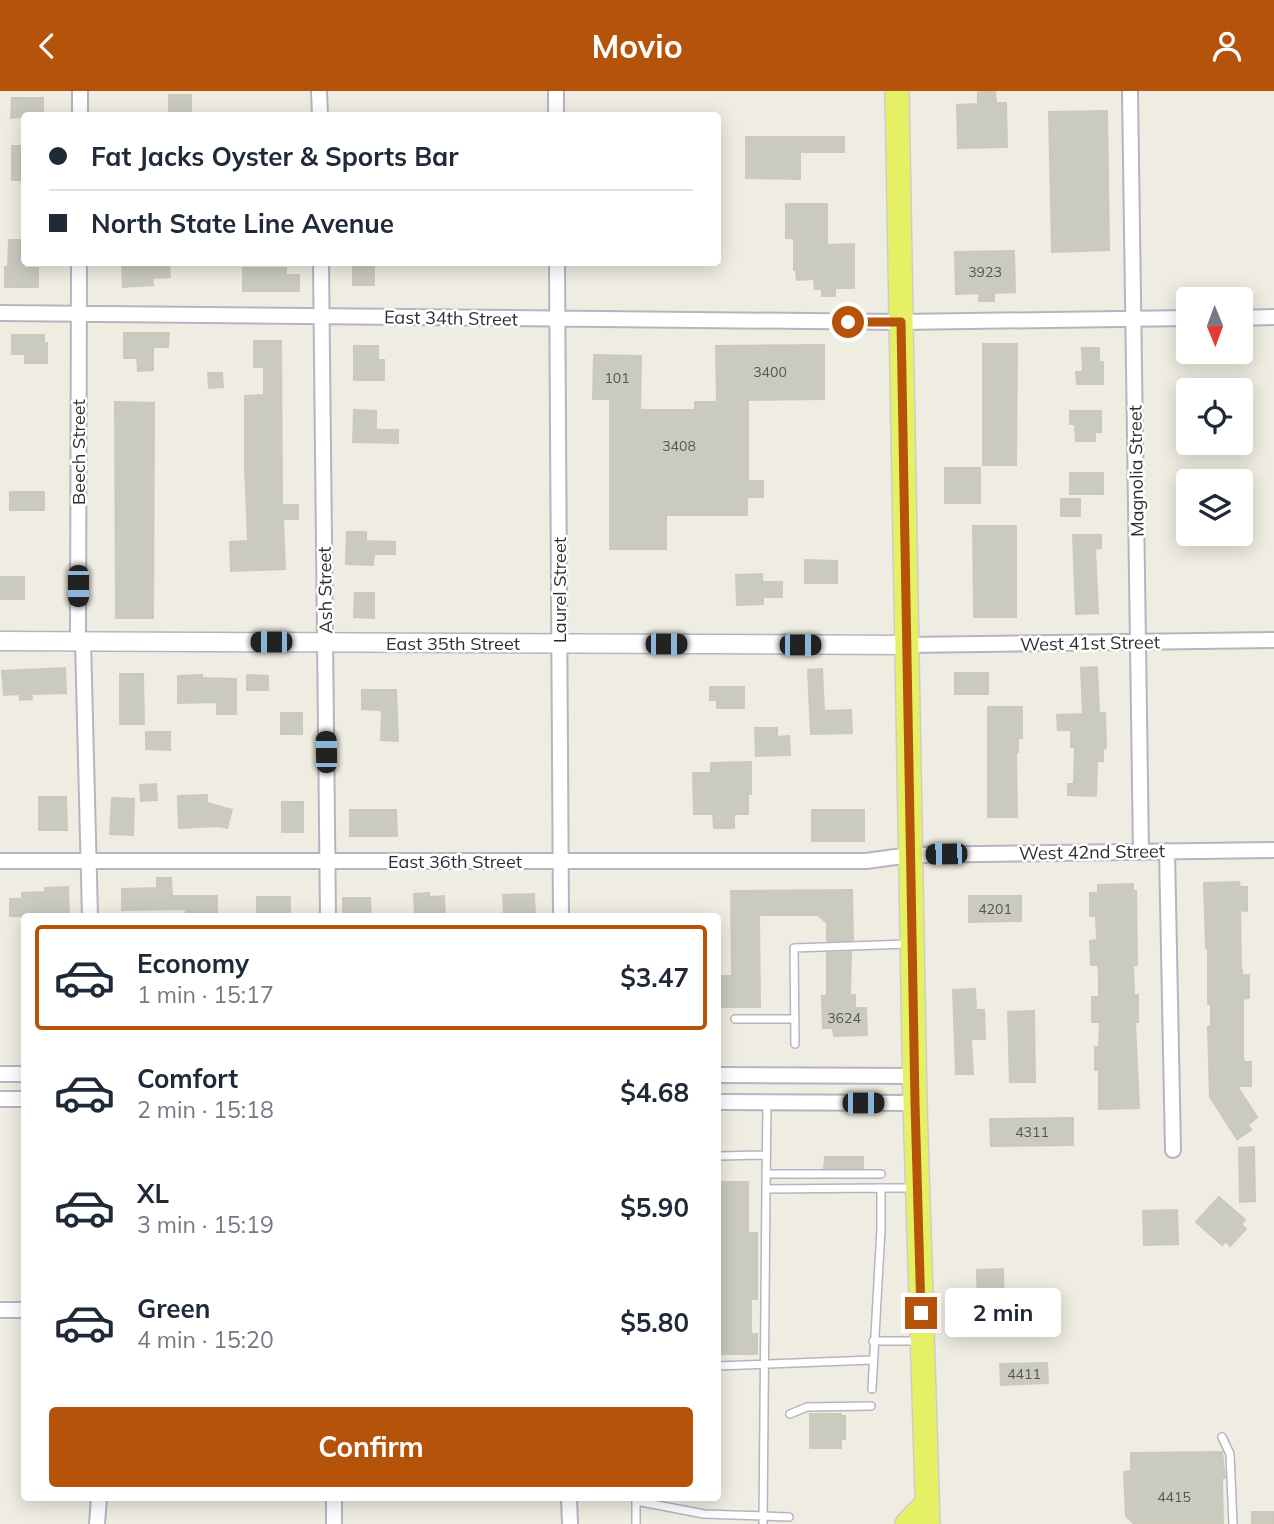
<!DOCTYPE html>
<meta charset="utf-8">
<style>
:root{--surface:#fff;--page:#f2f2f3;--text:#1f2937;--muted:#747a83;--line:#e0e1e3;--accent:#b45309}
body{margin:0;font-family:Mulish,sans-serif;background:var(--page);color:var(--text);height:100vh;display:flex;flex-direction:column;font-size:26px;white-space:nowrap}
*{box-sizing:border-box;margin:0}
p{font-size:23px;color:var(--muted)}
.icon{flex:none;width:38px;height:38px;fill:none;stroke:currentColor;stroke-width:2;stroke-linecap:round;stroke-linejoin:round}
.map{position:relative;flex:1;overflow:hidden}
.sheet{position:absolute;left:21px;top:822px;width:700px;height:588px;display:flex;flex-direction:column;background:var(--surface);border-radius:7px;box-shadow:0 4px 18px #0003}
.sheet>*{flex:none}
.guide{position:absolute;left:21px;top:21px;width:700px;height:154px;border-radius:7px;box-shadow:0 4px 18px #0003;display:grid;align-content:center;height:154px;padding:0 28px;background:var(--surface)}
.needle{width:46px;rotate:179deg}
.controls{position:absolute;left:1176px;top:196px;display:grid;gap:14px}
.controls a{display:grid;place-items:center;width:77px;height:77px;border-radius:7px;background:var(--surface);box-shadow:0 4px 18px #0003;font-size:35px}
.end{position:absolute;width:32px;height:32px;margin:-16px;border:9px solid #b45309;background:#fff;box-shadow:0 0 0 4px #fff}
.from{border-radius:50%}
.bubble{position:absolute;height:49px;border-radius:7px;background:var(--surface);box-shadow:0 4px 18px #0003;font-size:23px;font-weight:700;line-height:49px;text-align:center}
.car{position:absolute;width:21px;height:42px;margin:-21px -10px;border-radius:9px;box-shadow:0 0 5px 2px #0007;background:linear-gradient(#222 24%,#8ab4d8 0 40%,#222 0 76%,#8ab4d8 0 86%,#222 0)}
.guide b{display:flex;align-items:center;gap:24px;height:66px;font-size:26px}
.guide b+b{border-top:2px solid var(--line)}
.guide i{width:18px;height:18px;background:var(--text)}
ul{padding:12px 0 0;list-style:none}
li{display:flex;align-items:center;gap:21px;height:105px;margin:0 14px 10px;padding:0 14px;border:4px solid transparent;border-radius:7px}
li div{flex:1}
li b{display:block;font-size:26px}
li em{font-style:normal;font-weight:700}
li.on{border-color:var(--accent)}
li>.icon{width:63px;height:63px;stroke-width:1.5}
.button{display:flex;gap:14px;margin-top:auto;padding:14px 28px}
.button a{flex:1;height:80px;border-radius:7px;background:var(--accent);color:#fff;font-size:28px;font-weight:700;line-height:80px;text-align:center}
header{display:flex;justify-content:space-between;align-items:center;height:91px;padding:0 28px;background:var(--accent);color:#fff;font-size:32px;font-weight:700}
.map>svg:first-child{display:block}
.building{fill:#cbcabf;stroke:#cbcaba;stroke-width:2}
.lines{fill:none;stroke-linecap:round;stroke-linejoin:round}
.service-casing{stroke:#b6b4c1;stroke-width:10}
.minor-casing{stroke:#b6b4c1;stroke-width:18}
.tertiary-casing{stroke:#b6b4c1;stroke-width:21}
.primary-casing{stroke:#cdcdcd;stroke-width:26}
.service{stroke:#fff;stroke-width:7}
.minor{stroke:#fff;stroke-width:14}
.tertiary{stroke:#fff;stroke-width:18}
.primary{stroke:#e6f065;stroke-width:23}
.route{stroke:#b45309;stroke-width:9}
.labels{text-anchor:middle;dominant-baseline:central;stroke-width:5;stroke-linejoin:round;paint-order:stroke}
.number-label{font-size:14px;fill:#555552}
.street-label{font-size:18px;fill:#2e2e2e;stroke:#fff}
</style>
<header><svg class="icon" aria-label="back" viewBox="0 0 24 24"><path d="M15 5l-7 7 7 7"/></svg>Movio<svg class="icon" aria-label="person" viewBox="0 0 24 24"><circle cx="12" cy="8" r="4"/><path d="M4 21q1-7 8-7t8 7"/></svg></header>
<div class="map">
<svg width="1274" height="1433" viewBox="0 0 1274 1433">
<rect width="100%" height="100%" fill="#efede1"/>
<path class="building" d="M 978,0 L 995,0 L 996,12 L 1006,12 L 1007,56 L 958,57 L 957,14 L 978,13 Z
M 169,4 L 191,4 L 191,20 L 169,20 Z
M 12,7 L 43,7 L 43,24 L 11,27 Z
M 1107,20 L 1109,159 L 1052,161 L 1049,21 Z
M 746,46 L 844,46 L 844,61 L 800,61 L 800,88 L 746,87 Z
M 12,55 L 24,55 L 24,89 L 12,89 Z
M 786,113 L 827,113 L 827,154 L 854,153 L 854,197 L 835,197 L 835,205 L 822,205 L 822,198 L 815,198 L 814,188 L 797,189 L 796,179 L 794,179 L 794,147 L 786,147 Z
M 9,149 L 24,149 L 24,177 L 38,177 L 38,196 L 5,196 L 5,176 L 8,176 Z
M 1014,160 L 1015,201 L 994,202 L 994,210 L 979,210 L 979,202 L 956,203 L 955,161 Z
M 122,172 L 169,172 L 170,186 L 152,187 L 153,194 L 123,196 Z
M 353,172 L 374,172 L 374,194 L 353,194 Z
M 243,177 L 286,177 L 286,184 L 299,184 L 299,200 L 243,200 Z
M 124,242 L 169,242 L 168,256 L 153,256 L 153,279 L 138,280 L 137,267 L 124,267 Z
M 12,244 L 44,244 L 44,253 L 47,252 L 47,272 L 25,272 L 25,263 L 12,263 Z
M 254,250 L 281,250 L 282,414 L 298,414 L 298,428 L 283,428 L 285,478 L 231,480 L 230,451 L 248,450 L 245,376 L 245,305 L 264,304 L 264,276 L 254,276 Z
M 983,253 L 1017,253 L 1016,374 L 983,374 Z
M 824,254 L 824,308 L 748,309 L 748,390 L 763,390 L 763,406 L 747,406 L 747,424 L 666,424 L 666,458 L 610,458 L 610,308 L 593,308 L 594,264 L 641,265 L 640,319 L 695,319 L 695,311 L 717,311 L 716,255 Z
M 354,255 L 378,255 L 378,269 L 384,269 L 384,289 L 354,289 Z
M 1082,257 L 1099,257 L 1099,271 L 1103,271 L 1103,293 L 1077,293 L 1076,281 L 1083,281 Z
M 208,282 L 222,282 L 223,296 L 209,297 Z
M 115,311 L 154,312 L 153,527 L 116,527 Z
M 354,319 L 376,320 L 376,339 L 398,339 L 398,352 L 353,351 Z
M 1070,320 L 1101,320 L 1101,341 L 1095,341 L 1095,350 L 1076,350 L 1075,333 L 1070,333 Z
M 945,377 L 980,377 L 980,412 L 945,412 Z
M 1070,382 L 1103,382 L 1103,403 L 1070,403 Z
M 10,401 L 44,401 L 44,419 L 10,419 Z
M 1061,408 L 1080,408 L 1080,425 L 1061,425 Z
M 973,435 L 1016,435 L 1016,526 L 974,526 Z
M 347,441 L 366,441 L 366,450 L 395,451 L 395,463 L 374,463 L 373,474 L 346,473 Z
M 1073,444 L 1101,444 L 1101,457 L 1095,458 L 1098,522 L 1076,523 Z
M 805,469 L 837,470 L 837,492 L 805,492 Z
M 762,483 L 762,491 L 782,491 L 782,506 L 763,506 L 763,513 L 737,514 L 736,484 Z
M 0,486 L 24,486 L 24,508 L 0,508 Z
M 355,502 L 374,502 L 374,527 L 354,526 Z
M 1097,576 L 1099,622 L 1105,622 L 1106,657 L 1103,658 L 1103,670 L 1097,670 L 1096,705 L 1068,704 L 1068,693 L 1074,693 L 1075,656 L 1071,656 L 1071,639 L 1058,639 L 1057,624 L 1083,623 L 1081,577 Z
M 65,577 L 66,602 L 31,603 L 32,608 L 20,609 L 19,603 L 4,604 L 2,580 Z
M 822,578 L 824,620 L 851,619 L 852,642 L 811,643 L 808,579 Z
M 955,582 L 988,582 L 988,603 L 955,603 Z
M 120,583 L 143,583 L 144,633 L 120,633 Z
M 202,584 L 202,587 L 236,588 L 236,623 L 217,623 L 217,611 L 178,612 L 178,585 Z
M 247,584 L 268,585 L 268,599 L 247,599 Z
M 710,596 L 744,596 L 744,617 L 717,617 L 717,609 L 710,609 Z
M 362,599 L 396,599 L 398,650 L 381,649 L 382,621 L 380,619 L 362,618 Z
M 988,616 L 1022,616 L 1022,647 L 1018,647 L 1018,661 L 1016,661 L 1017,726 L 988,726 Z
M 281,622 L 302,622 L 302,643 L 281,643 Z
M 755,637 L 777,637 L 777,646 L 789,645 L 790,664 L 756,665 Z
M 146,641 L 170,641 L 170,659 L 146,658 Z
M 751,671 L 751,703 L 748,703 L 748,723 L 734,723 L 734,737 L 714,737 L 713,723 L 694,723 L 693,682 L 711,682 L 711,672 Z
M 156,693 L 157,709 L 141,710 L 140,694 Z
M 207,704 L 207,712 L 232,719 L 227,737 L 220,735 L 179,737 L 178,705 Z
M 39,706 L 66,706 L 67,739 L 39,739 Z
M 112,707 L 134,708 L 133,744 L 110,743 Z
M 282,711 L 303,711 L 303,741 L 282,741 Z
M 350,719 L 396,719 L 397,745 L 350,745 Z
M 812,719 L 864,719 L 864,750 L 812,750 Z
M 157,787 L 171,787 L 172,805 L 217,805 L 217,826 L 192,826 L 192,823 L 186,823 L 186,818 L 122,819 L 122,798 L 157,797 Z
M 1239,791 L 1240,796 L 1247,796 L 1247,820 L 1240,819 L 1241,879 L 1242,879 L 1242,884 L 1249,884 L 1249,907 L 1243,908 L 1243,966 L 1244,971 L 1251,971 L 1251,995 L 1237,995 L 1257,1026 L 1248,1034 L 1251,1039 L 1237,1048 L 1210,1006 L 1208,936 L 1211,935 L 1211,913 L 1208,913 L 1208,857 L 1206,857 L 1204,792 Z
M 1133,793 L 1133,800 L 1136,800 L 1137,874 L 1133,874 L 1134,905 L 1138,904 L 1138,931 L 1135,931 L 1139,1017 L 1099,1018 L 1099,979 L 1095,979 L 1095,956 L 1099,956 L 1100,931 L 1092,931 L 1092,906 L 1099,906 L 1099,881 L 1098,874 L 1091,874 L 1090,850 L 1097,849 L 1096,825 L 1090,825 L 1090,802 L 1098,802 L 1098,794 Z
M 68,796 L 69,821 L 33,822 L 33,826 L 10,825 L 10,808 L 22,808 L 22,802 L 45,801 L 45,797 Z
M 852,799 L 853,849 L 827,850 L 827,832 L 818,824 L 759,824 L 760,916 L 718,916 L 718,885 L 732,885 L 731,800 Z
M 429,802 L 429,806 L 444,805 L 445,826 L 415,826 L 414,803 Z
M 534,803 L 535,826 L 504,826 L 503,804 Z
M 969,805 L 1021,805 L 1021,830 L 969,831 Z
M 257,806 L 290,806 L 290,826 L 257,826 Z
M 343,807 L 370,807 L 371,826 L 343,826 Z
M 851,861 L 850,904 L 855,904 L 855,917 L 866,917 L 867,944 L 834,945 L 833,937 L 823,937 L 822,905 L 827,905 L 827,862 Z
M 975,898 L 976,919 L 984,919 L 985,948 L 971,948 L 973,983 L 956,983 L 953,899 Z
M 1034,920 L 1035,991 L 1010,991 L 1008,921 Z
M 1073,1027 L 1073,1054 L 991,1055 L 990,1028 Z
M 1254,1056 L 1255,1110 L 1240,1111 L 1239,1057 Z
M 825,1066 L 863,1066 L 863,1077 L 824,1077 Z
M 718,1091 L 748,1091 L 748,1142 L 757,1142 L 757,1208 L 751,1208 L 751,1243 L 757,1243 L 757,1263 L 718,1263 Z
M 1219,1106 L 1245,1129 L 1241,1133 L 1246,1138 L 1230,1155 L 1226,1150 L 1222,1154 L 1196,1131 Z
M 1177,1119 L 1178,1153 L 1144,1154 L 1143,1120 Z
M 1003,1178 L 1004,1224 L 978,1225 L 977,1179 Z
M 1047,1272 L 1048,1292 L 1001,1294 L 1000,1273 Z
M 810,1323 L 841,1323 L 841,1325 L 845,1325 L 845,1348 L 841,1348 L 841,1357 L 810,1357 Z
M 1222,1361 L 1225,1387 L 1222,1387 L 1223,1433 L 1134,1433 L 1126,1425 L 1124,1381 L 1131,1380 L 1131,1362 Z
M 1252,1421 L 1274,1421 L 1274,1433 L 1252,1433 Z"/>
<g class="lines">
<g class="service-casing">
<path id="service" d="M 735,928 L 795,928
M 795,953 L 794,857 L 908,853
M 718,1065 L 766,1064
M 766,1083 L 881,1083
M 881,1097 L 916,1097
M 766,1098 L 767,1012
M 873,1250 L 918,1250
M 718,1275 L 872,1269
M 790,1323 L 807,1316 L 871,1315
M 1222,1346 L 1230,1363 L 1233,1433
M 636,1410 L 704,1423 L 789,1426
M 636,1433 L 636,1407
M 763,1433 L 766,1098 L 881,1097 L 881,1138 L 872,1298"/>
</g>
<g class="minor-casing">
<path id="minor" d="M 319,0 L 320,24
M 556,0 L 556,24
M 1130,0 L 1141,761
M 80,24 L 80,0
M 321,172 L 328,826
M 557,172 L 561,826
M 0,222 L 901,231 L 1188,227
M 1241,227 L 1274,226
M 78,550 L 79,172
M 83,550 L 90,826
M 907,554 L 1274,549
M 1167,760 L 1173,1059
M 0,770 L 866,770 L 910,764 L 1274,759
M 0,983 L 24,983
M 718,984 L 914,985
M 0,1008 L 24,1008
M 718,1011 L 915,1012
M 0,1219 L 24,1219
M 334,1407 L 334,1433
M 569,1407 L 570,1433
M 97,1433 L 99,1407"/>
</g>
<g class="tertiary-casing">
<path id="tertiary" d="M 0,550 L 907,554"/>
</g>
<g class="primary-casing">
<path id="primary" d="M 897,0 L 915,1012 L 928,1433
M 907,1433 L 927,1412"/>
</g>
<use href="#service" class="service"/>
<use href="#minor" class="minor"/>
<use href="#tertiary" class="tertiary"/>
<use href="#primary" class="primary"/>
</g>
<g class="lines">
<path class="route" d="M 848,231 L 901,231 L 915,1012 L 921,1222"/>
</g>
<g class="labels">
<g class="number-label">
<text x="985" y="181">3923</text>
<text x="770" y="281">3400</text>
<text x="617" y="287">101</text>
<text x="679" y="355">3408</text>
<text x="995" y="818">4201</text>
<text x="844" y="927">3624</text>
<text x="1032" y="1041">4311</text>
<text x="1024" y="1283">4411</text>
<text x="1174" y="1406">4415</text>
</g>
<g class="street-label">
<text transform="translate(451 227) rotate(1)">East 34th Street</text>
<text transform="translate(78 361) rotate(-90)">Beech Street</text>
<text transform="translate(1136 380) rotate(-91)">Magnolia Street</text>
<text transform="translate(325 499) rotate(-91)">Ash Street</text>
<text transform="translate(559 499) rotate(-90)">Laurel Street</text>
<text x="453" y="552">East 35th Street</text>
<text transform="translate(1090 552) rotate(-1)">West 41st Street</text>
<text transform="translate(1092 761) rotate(-1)">West 42nd Street</text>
<text x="455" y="770">East 36th Street</text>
</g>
</g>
</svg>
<div class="controls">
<a><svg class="needle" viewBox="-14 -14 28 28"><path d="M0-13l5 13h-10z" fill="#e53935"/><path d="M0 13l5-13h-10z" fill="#747a83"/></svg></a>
<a><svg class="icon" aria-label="locate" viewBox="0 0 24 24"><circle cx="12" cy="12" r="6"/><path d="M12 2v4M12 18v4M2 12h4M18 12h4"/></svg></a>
<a><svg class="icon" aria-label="layers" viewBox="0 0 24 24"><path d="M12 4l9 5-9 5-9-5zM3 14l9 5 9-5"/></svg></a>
</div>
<i class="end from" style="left:848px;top:231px"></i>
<i class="end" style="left:921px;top:1222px"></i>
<div class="bubble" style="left:945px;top:1197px;width:116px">2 min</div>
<i class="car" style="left:78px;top:495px;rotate:180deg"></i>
<i class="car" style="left:271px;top:551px;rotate:270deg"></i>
<i class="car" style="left:666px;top:553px;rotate:90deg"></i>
<i class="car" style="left:800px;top:554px;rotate:90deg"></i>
<i class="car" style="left:326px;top:661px;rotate:359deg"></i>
<i class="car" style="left:946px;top:763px;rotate:269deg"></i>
<i class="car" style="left:863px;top:1012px;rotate:90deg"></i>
<div class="guide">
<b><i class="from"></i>Fat Jacks Oyster &amp; Sports Bar</b>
<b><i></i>North State Line Avenue</b>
</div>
<section class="sheet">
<ul>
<li class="on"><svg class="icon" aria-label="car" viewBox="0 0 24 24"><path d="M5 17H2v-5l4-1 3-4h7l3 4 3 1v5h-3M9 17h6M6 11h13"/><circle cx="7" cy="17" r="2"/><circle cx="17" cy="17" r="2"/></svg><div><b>Economy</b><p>1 min · 15:17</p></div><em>$3.47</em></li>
<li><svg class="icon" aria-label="car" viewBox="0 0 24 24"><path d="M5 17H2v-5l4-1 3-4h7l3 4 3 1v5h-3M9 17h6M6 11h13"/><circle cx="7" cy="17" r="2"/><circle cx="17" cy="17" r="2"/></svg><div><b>Comfort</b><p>2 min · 15:18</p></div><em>$4.68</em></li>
<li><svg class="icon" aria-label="car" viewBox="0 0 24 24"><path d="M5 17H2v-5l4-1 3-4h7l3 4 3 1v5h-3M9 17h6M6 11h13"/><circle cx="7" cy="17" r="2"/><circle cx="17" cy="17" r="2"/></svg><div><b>XL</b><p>3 min · 15:19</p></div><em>$5.90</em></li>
<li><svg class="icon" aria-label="car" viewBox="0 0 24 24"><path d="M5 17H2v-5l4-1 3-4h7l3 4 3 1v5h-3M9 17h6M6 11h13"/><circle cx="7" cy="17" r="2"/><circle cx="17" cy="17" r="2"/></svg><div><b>Green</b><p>4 min · 15:20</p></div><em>$5.80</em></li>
</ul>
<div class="button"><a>Confirm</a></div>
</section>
</div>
